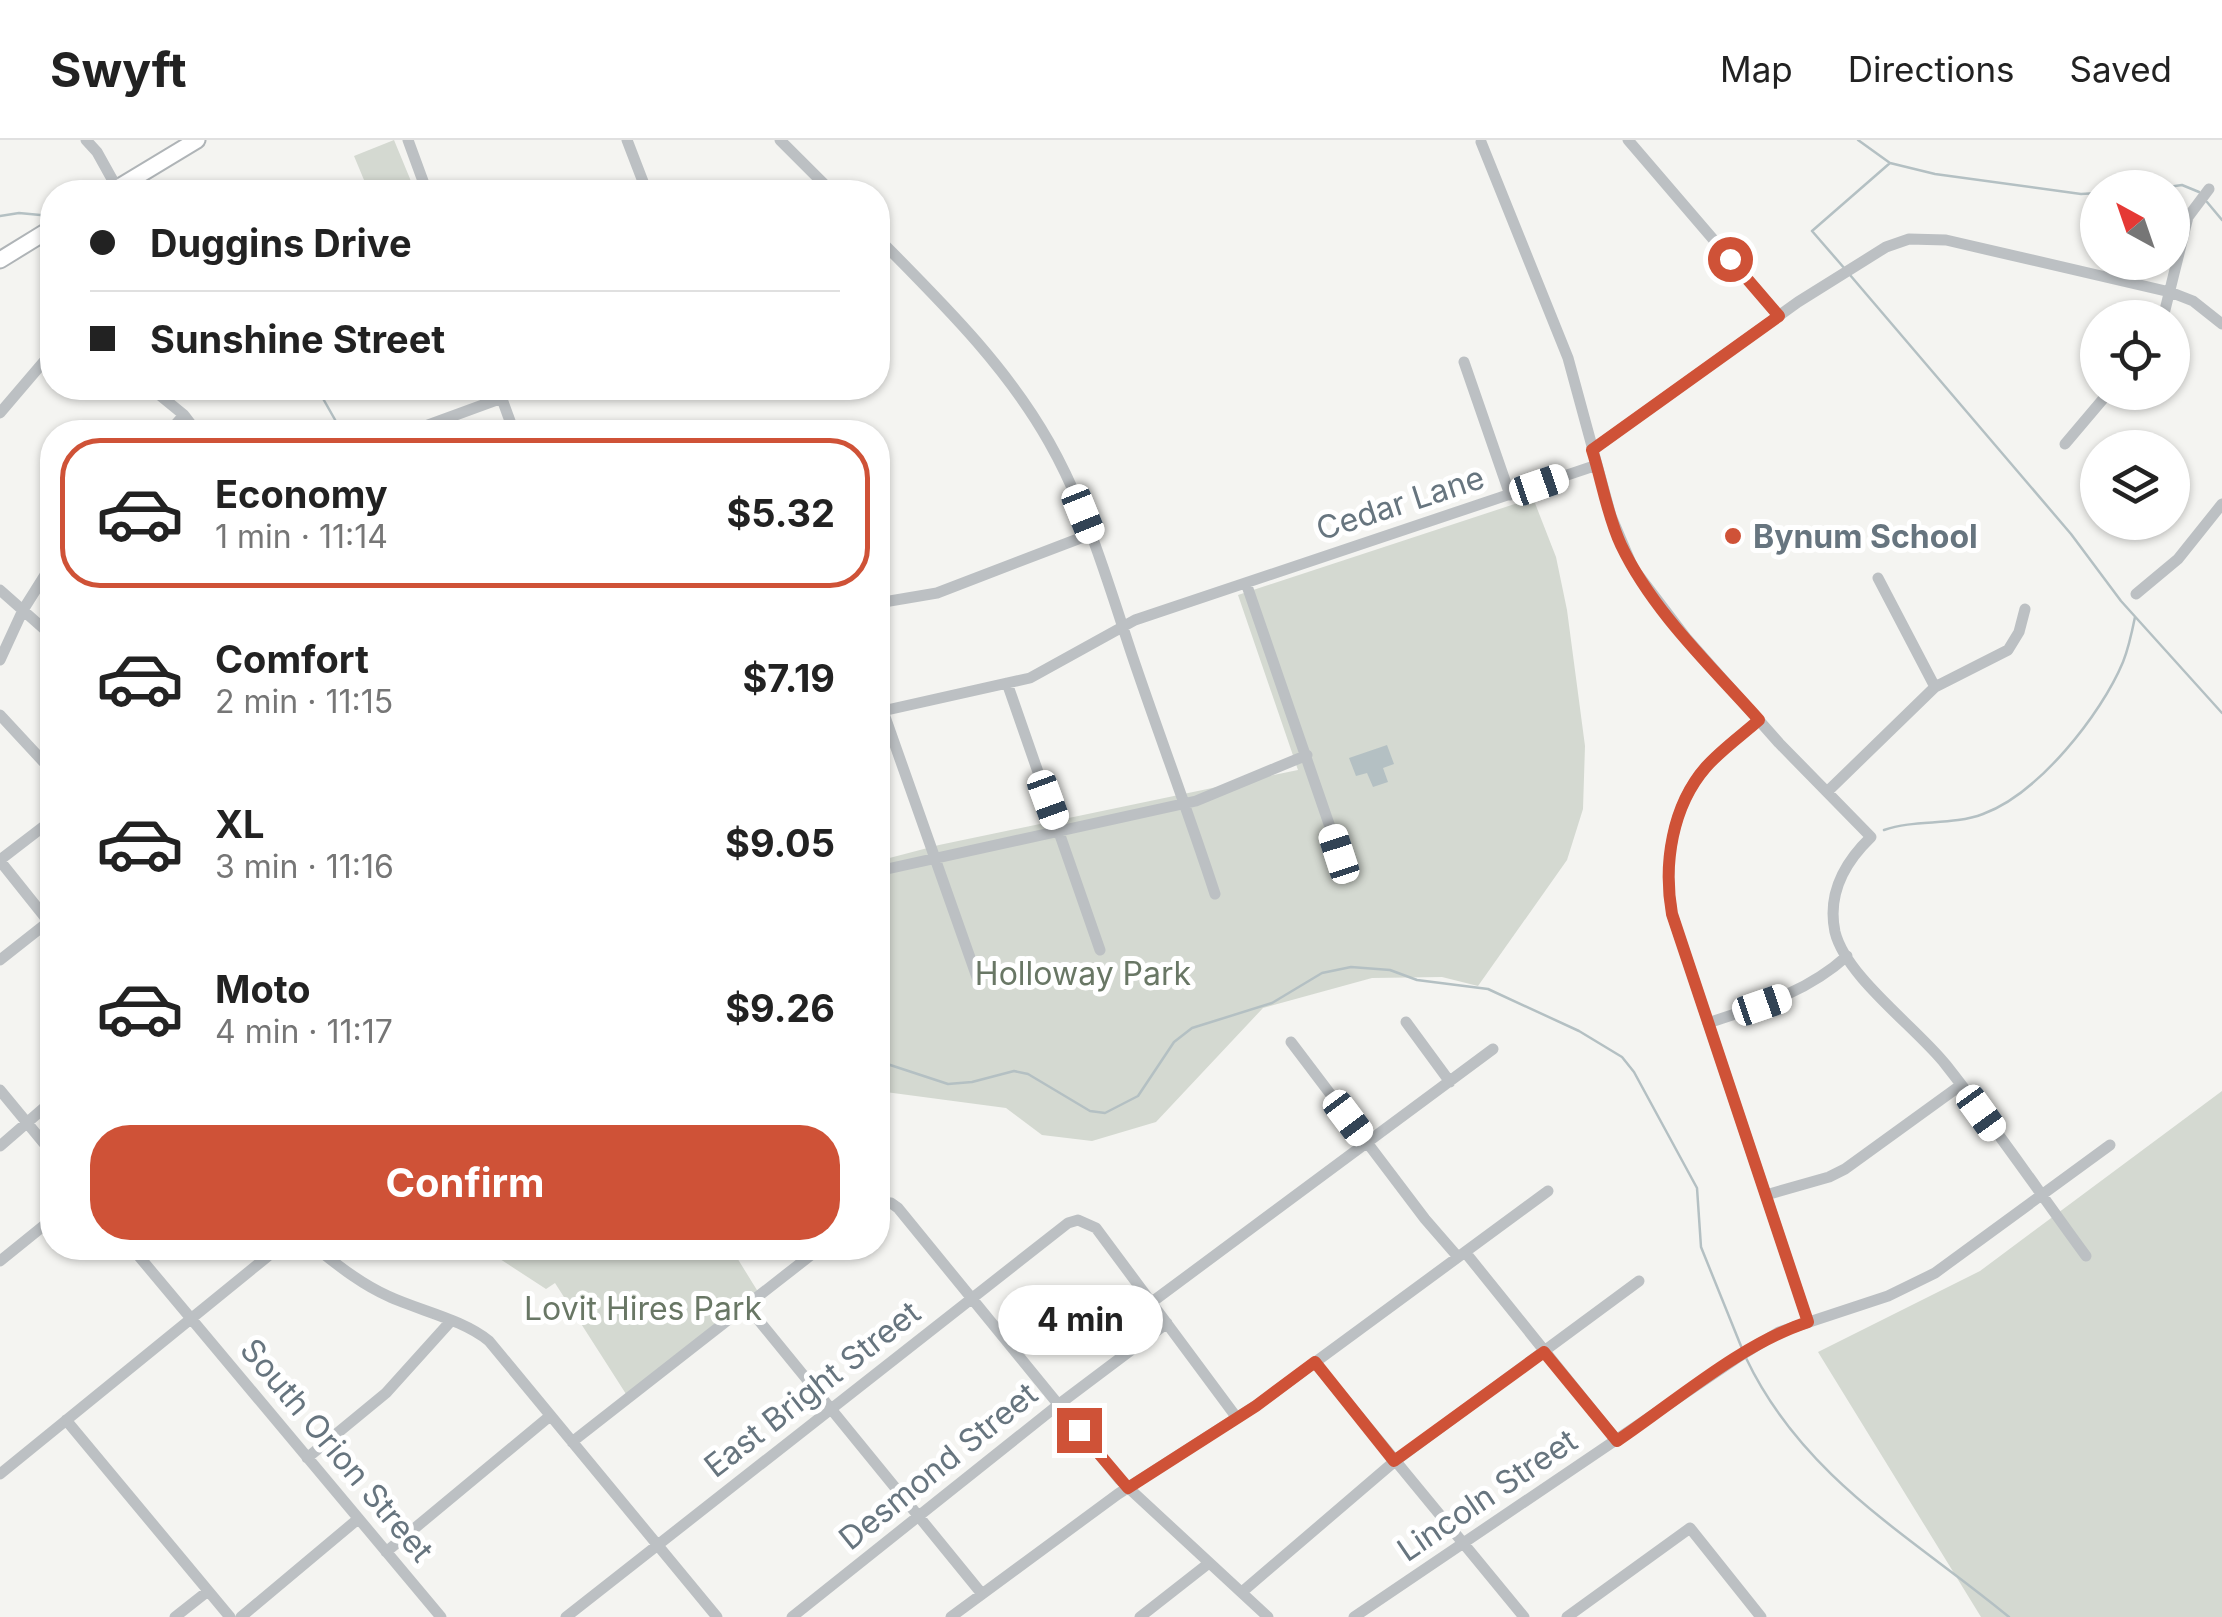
<!DOCTYPE html>
<meta charset="utf-8">
<style>
:root{--surface:#fff;--page:#f2f2f2;--text:#222;--muted:#767676;--line:#e0e0e0;--accent:#cf5237}
body{margin:0;font-family:Inter,sans-serif;background:var(--page);color:var(--text);height:100vh;display:flex;flex-direction:column;font-size:38px;white-space:nowrap}
*{box-sizing:border-box;margin:0}
p{font-size:32px;color:var(--muted)}
.icon{flex:none;width:55px;height:55px;fill:none;stroke:currentColor;stroke-width:2;stroke-linecap:round;stroke-linejoin:round}
.map{position:relative;flex:1;overflow:hidden}
.panel{position:absolute;left:40px;top:280px;width:850px;height:840px;display:flex;flex-direction:column;background:var(--surface);border-radius:40px;box-shadow:0 2px 8px #0004}
.panel>*{flex:none}
.guide{position:absolute;left:40px;top:40px;width:850px;height:220px;border-radius:40px;box-shadow:0 2px 8px #0004;display:grid;align-content:center;height:220px;padding:0 50px;background:var(--surface)}
.needle{width:65px;rotate:320deg}
.controls{position:absolute;left:2080px;top:30px;display:grid;gap:20px}
.controls a{display:grid;place-items:center;width:110px;height:110px;border-radius:50%;background:var(--surface);box-shadow:0 2px 8px #0004;font-size:50px}
.end{position:absolute;width:45px;height:45px;margin:-22px;border:12px solid #cf5237;background:#fff;box-shadow:0 0 0 5px #fff}
.from{border-radius:50%}
.bubble{position:absolute;height:70px;border-radius:35px;background:var(--surface);box-shadow:0 2px 8px #0004;font-size:32px;font-weight:700;line-height:70px;text-align:center}
.car{position:absolute;width:30px;height:60px;margin:-30px -15px;border-radius:12px;box-shadow:0 0 8px 2px #0007;background:linear-gradient(#fff 24%,#345 0 40%,#fff 0 76%,#345 0 86%,#fff 0)}
.guide b{display:flex;align-items:center;gap:35px;height:95px;font-size:38px}
.guide b+b{border-top:2px solid var(--line)}
.guide i{width:25px;height:25px;background:var(--text)}
ul{padding:18px 0 0;list-style:none}
li{display:flex;align-items:center;gap:30px;height:150px;margin:0 20px 15px;padding:0 30px;border:5px solid transparent;border-radius:40px}
li div{flex:1}
li b{display:block;font-size:38px}
li em{font-style:normal;font-weight:700}
li.current{border-color:var(--accent)}
li>.icon{width:90px;height:90px;stroke-width:1.5}
.cta{display:flex;gap:20px;margin-top:auto;padding:20px 50px}
.cta a{flex:1;height:115px;border-radius:40px;background:var(--accent);color:#fff;font-size:40px;font-weight:700;line-height:115px;text-align:center}
header{display:flex;align-items:center;gap:60px;box-sizing:border-box;height:140px;padding:0 50px;background:var(--surface);border-bottom:2px solid var(--line)}
header strong{font-size:48px}
nav{display:flex;gap:55px;margin-inline-start:auto;font-size:35px}
.map>svg:first-child{display:block}
.green{fill:#d4d9d1}
.water{fill:#b4c0c3}
.lines{fill:none;stroke-linecap:round;stroke-linejoin:round}
.stream{stroke:#b4c0c3;stroke-width:2.5}
.secondary-casing{stroke:#afb4b7;stroke-width:19}
.street{stroke:#bcc0c3;stroke-width:11}
.secondary{stroke:#fff;stroke-width:15}
.route{stroke:#cf5237;stroke-width:12}
.poi-dot{fill:#cf5237;stroke:#fff;stroke-width:4}
.labels{text-anchor:middle;dominant-baseline:central;stroke-width:10;stroke-linejoin:round;paint-order:stroke}
.street-label{font-size:32px;fill:#67757f;stroke:#fff}
.poi-label{font-size:32px;font-weight:bold;fill:#67757f;stroke:#fff;text-anchor:start}
.park-label{font-size:32px;fill:#697765;stroke:#fff}
</style>
<header>
<strong>Swyft</strong>
<nav><a>Map</a><a>Directions</a><a>Saved</a></nav>
</header>
<div class="map">
<svg width="2222" height="1477" viewBox="0 0 2222 1477">
<rect width="100%" height="100%" fill="#f4f4f1"/>
<path class="green" d="M 394,0 L 413,46 L 398,52 L 369,52 L 354,16 Z
M 1533,358 L 1556,417 L 1567,470 L 1585,606 L 1583,669 L 1567,720 L 1478,846 L 1442,837 L 1372,838 L 1263,868 L 1156,982 L 1092,1001 L 1042,995 L 1006,968 L 878,951 L 878,721 L 939,705 L 1298,630 L 1238,455 Z
M 2222,951 L 2222,1477 L 1981,1477 L 1818,1212 L 1980,1131 Z
M 483,1108 L 731,1108 L 760,1155 L 626,1254 L 555,1143 L 546,1149 Z"/>
<path class="water" d="M 1387,605 L 1394,624 L 1383,628 L 1388,642 L 1373,647 L 1367,633 L 1356,636 L 1349,618 Z"/>
<g class="lines">
<path class="stream" d="M 1858,0 L 1890,23 L 1935,34 L 2081,54 L 2098,53
M 2161,48 L 2182,45 L 2199,52
M 2207,62 L 2222,80
M 0,76 L 19,73 L 51,76
M 1845,129 L 1812,91 L 1890,23
M 1850,135 L 2071,394 L 2121,461 L 2222,573
M 317,248 L 342,292
M 1884,690 C 1915,679 1952,686 1983,674 C 2038,654 2101,575 2123,522 C 2129,507 2132,492 2135,477
M 878,921 L 948,944 L 972,942 L 1014,931 L 1028,934 L 1090,971 L 1105,973 L 1138,956 L 1174,902 L 1192,888 L 1272,863 L 1322,833 L 1351,827 L 1390,830 L 1417,840 L 1488,849 L 1579,891 L 1622,917 L 1634,932 L 1697,1048 L 1701,1107 L 1743,1211
M 1746,1218 C 1803,1338 1912,1397 2009,1477"/>
<g class="secondary-casing">
<path id="secondary" d="M 111,52 L 197,0
M 0,120 L 52,88"/>
</g>
<path class="street" d="M 86,0 L 97,12 L 117,48
M 408,0 L 427,52
M 627,0 L 647,52
M 780,0 L 832,52
M 1628,0 L 1779,176
M 1481,2 L 1568,218 L 1611,376 L 1633,428 L 1687,499 L 1779,603 L 1871,697 C 1845,722 1827,754 1835,792 C 1846,837 1917,888 1946,925 C 1995,987 2039,1052 2086,1116
M 878,98 C 940,161 1005,224 1049,302 C 1087,369 1108,443 1132,515 C 1159,595 1189,674 1215,754
M 2163,178 L 2188,77 L 2209,49
M 1464,222 L 1510,355
M 151,248 L 184,275 L 197,292
M 498,248 L 514,292
M 0,273 L 52,212
M 169,292 L 184,275
M 409,292 L 502,258
M 2065,304 L 2109,252
M 1592,310 L 1798,162 L 1886,107 L 1909,99 L 1946,100 L 2170,152 L 2193,161 L 2222,184
M 1878,438 L 1935,547
M 1246,443 L 1339,713
M 0,450 L 52,496
M 2136,454 L 2178,419 L 2222,364
M 878,463 L 937,453 L 1091,394
M 0,520 L 23,470 L 52,424
M 1007,543 L 1100,810
M 883,571 L 979,843
M 878,572 L 1030,538 L 1135,480 L 1597,325
M 0,575 L 52,631
M 1759,580 C 1742,595 1721,610 1706,627 C 1672,666 1663,724 1672,774 L 1808,1182
M 1828,651 L 1935,547 L 2008,510 L 2019,492 L 2025,469
M 0,720 L 52,680
M 0,721 L 52,786
M 878,731 L 1196,661 L 1307,615
M 0,820 L 52,779
M 1406,882 L 1450,942
M 1708,883 C 1759,866 1806,853 1847,816
M 1291,902 L 1425,1079 L 1458,1117
M 0,950 L 52,1013
M 0,1006 L 52,961
M 1766,1055 L 1829,1037 L 1845,1029 L 1961,945
M 878,1062 L 891,1063 L 898,1068 L 1120,1340 L 1268,1477
M 132,1108 L 441,1477
M 316,1108 C 339,1126 361,1144 388,1156 C 420,1171 462,1179 489,1201 L 717,1477
M 1465,1112 L 1617,1301
M 0,1121 L 52,1079
M 1152,1162 L 1493,909
M 747,1166 L 982,1454
M 1315,1223 L 1524,1477
M 66,1280 L 230,1477
M 572,1302 L 820,1108
M 307,1318 L 386,1253 L 450,1182
M 0,1334 L 278,1108
M 386,1412 L 550,1276
M 1242,1452 L 1395,1321 L 1639,1141
M 175,1477 L 208,1451
M 241,1477 L 358,1379
M 566,1477 L 1068,1083 L 1078,1080 L 1096,1088 L 1237,1278
M 792,1477 L 1058,1265 L 1167,1183
M 951,1477 L 1118,1354 L 1257,1265 L 1548,1051
M 1140,1477 L 1209,1423
M 1354,1477 L 1740,1216 L 1779,1192 L 1888,1156 L 1935,1133 L 2110,1005
M 1567,1477 L 1690,1388 L 1761,1477"/>
<use href="#secondary" class="secondary"/>
</g>
<g class="lines">
<path class="route" d="M 1079,1290 L 1128,1348 L 1256,1266 L 1315,1222 L 1394,1321 L 1544,1212 L 1617,1301 C 1676,1261 1741,1204 1808,1182 L 1672,774 C 1663,724 1672,666 1706,627 C 1721,610 1742,595 1759,580 C 1711,526 1653,472 1621,405 C 1607,375 1602,341 1592,310 L 1779,176 L 1730,119"/>
</g>
<circle class="poi-dot" cx="1733" cy="396" r="10"/>
<g class="labels">
<g class="street-label">
<text transform="translate(1400 363) rotate(-18)">Cedar Lane</text>
<text transform="translate(812 1249) rotate(-38)">East Bright Street</text>
<text transform="translate(337 1310) rotate(50)">South Orion Street</text>
<text transform="translate(938 1326) rotate(-39)">Desmond Street</text>
<text transform="translate(1487 1355) rotate(-34)">Lincoln Street</text>
</g>
<g class="poi-label">
<text x="1753" y="396">Bynum School</text>
</g>
<g class="park-label">
<text x="1083" y="833">Holloway Park</text>
<text x="643" y="1168">Lovit Hires Park</text>
</g>
</g>
</svg>
<div class="controls">
<a><svg class="needle" viewBox="-14 -14 28 28"><path d="M0-13l5 13h-10z" fill="#e53935"/><path d="M0 13l5-13h-10z" fill="#767676"/></svg></a>
<a><svg class="icon" aria-label="locate" viewBox="0 0 24 24"><circle cx="12" cy="12" r="6"/><path d="M12 2v4M12 18v4M2 12h4M18 12h4"/></svg></a>
<a><svg class="icon" aria-label="layers" viewBox="0 0 24 24"><path d="M12 4l9 5-9 5-9-5zM3 14l9 5 9-5"/></svg></a>
</div>
<i class="end from" style="left:1730px;top:119px"></i>
<i class="end" style="left:1079px;top:1290px"></i>
<div class="bubble" style="left:998px;top:1145px;width:165px">4 min</div>
<i class="car" style="left:1539px;top:345px;rotate:71deg"></i>
<i class="car" style="left:1083px;top:374px;rotate:158deg"></i>
<i class="car" style="left:1048px;top:660px;rotate:160deg"></i>
<i class="car" style="left:1339px;top:714px;rotate:342deg"></i>
<i class="car" style="left:1762px;top:865px;rotate:71deg"></i>
<i class="car" style="left:1981px;top:973px;rotate:144deg"></i>
<i class="car" style="left:1348px;top:978px;rotate:143deg"></i>
<div class="guide">
<b><i class="from"></i>Duggins Drive</b>
<b><i></i>Sunshine Street</b>
</div>
<section class="panel">
<ul>
<li class="current"><svg class="icon" aria-label="car" viewBox="0 0 24 24"><path d="M5 17H2v-5l4-1 3-4h7l3 4 3 1v5h-3M9 17h6M6 11h13"/><circle cx="7" cy="17" r="2"/><circle cx="17" cy="17" r="2"/></svg><div><b>Economy</b><p>1 min · 11:14</p></div><em>$5.32</em></li>
<li><svg class="icon" aria-label="car" viewBox="0 0 24 24"><path d="M5 17H2v-5l4-1 3-4h7l3 4 3 1v5h-3M9 17h6M6 11h13"/><circle cx="7" cy="17" r="2"/><circle cx="17" cy="17" r="2"/></svg><div><b>Comfort</b><p>2 min · 11:15</p></div><em>$7.19</em></li>
<li><svg class="icon" aria-label="car" viewBox="0 0 24 24"><path d="M5 17H2v-5l4-1 3-4h7l3 4 3 1v5h-3M9 17h6M6 11h13"/><circle cx="7" cy="17" r="2"/><circle cx="17" cy="17" r="2"/></svg><div><b>XL</b><p>3 min · 11:16</p></div><em>$9.05</em></li>
<li><svg class="icon" aria-label="car" viewBox="0 0 24 24"><path d="M5 17H2v-5l4-1 3-4h7l3 4 3 1v5h-3M9 17h6M6 11h13"/><circle cx="7" cy="17" r="2"/><circle cx="17" cy="17" r="2"/></svg><div><b>Moto</b><p>4 min · 11:17</p></div><em>$9.26</em></li>
</ul>
<div class="cta"><a>Confirm</a></div>
</section>
</div>
